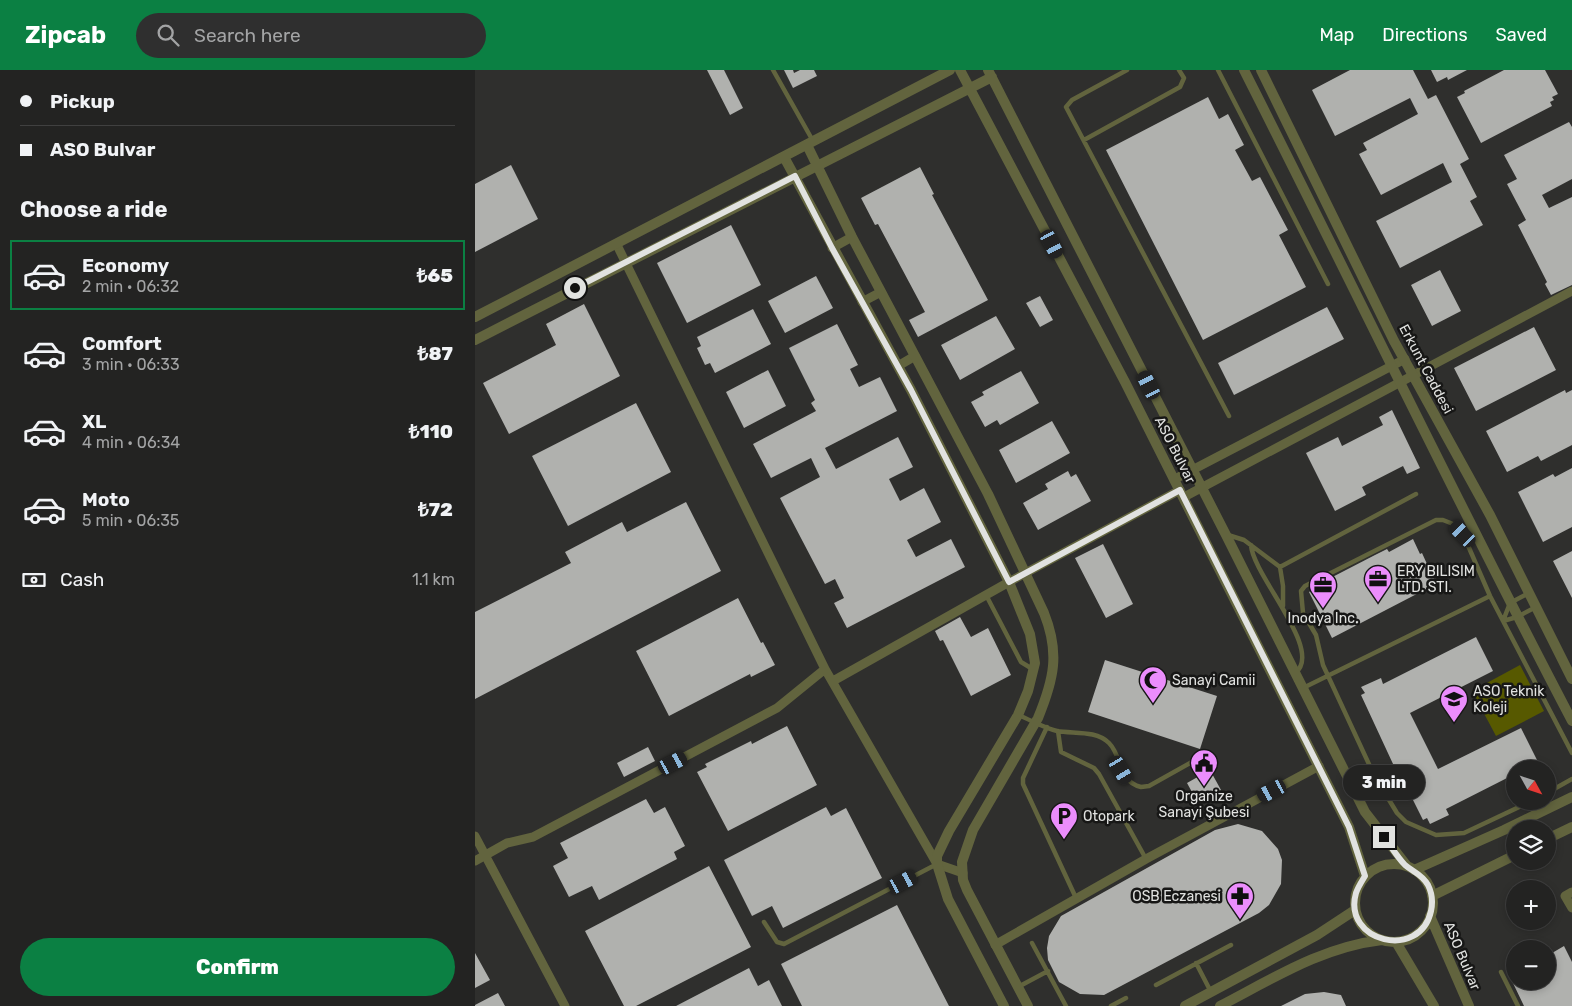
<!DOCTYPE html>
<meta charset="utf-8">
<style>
:root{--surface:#232322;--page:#2f2f2f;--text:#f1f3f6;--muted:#a3a4a5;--line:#404040;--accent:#0b8043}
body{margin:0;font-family:Rubik,sans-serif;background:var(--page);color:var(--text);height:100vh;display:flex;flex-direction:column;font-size:19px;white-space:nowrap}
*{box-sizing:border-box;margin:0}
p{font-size:16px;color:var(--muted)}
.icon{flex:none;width:28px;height:28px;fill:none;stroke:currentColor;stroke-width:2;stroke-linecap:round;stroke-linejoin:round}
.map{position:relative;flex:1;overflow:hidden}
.sheet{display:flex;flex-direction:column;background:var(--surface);width:475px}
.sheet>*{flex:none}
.guide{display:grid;align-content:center;height:110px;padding:0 20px;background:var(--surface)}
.needle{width:32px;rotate:130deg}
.buttons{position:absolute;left:1031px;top:690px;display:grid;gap:10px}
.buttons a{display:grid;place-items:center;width:50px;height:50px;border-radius:50%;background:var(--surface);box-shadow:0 2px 8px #0003,0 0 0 1px var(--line);font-size:25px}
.end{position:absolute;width:22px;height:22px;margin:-11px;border:6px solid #e1e2e0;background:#111;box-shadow:0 0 0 2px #111}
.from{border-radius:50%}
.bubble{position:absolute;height:35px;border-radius:18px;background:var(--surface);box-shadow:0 2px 8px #0003,0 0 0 1px var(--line);font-size:16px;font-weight:800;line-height:35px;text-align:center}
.car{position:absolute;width:15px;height:30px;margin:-15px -8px;border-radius:6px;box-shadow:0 0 4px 1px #0007;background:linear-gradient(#222 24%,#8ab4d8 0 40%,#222 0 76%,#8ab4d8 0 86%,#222 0)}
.guide b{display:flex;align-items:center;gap:18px;height:48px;font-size:19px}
.guide b+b{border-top:1px solid var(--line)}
.guide i{width:12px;height:12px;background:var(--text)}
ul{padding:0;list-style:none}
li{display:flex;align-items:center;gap:15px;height:70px;margin:0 10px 8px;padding:0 10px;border:2px solid transparent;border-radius:0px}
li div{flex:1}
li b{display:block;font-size:19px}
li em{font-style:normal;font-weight:800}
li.selected{border-color:var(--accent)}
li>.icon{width:45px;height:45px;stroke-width:1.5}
h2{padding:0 20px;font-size:22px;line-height:60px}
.pay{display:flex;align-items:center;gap:12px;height:55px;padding:0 20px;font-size:19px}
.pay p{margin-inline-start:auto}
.button{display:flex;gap:10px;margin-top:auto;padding:10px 20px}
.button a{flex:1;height:58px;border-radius:30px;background:var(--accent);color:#fff;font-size:20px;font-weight:800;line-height:58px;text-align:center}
header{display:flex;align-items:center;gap:30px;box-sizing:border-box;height:70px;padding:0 25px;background:var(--accent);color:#fff}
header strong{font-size:24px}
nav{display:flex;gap:28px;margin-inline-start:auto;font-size:18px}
.search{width:350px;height:45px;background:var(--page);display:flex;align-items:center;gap:12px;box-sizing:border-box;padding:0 18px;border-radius:28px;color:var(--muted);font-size:19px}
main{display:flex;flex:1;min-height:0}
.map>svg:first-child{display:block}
.green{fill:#575900}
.building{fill:#b0b1ae}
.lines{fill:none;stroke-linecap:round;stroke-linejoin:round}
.service{stroke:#62643e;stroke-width:4.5}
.minor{stroke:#62643e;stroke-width:9}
.tertiary{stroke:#62643e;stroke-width:10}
.route{stroke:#e1e2e0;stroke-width:6}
.labels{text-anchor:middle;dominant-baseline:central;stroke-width:5;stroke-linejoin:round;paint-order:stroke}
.street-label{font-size:14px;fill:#e1e2e0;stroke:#171716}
.poi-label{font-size:14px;fill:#e1e2e0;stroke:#171716;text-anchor:start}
</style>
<header>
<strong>Zipcab</strong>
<div class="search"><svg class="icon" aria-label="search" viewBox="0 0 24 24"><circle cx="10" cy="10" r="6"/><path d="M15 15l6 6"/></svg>Search here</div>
<nav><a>Map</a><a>Directions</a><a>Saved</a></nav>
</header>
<main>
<section class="sheet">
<div class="guide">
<b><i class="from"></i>Pickup</b>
<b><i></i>ASO Bulvar</b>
</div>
<h2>Choose a ride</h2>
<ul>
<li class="selected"><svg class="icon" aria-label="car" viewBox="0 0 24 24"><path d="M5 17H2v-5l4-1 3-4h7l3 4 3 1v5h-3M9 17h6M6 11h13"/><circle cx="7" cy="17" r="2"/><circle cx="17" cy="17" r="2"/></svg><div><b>Economy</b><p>2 min · 06:32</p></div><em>₺65</em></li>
<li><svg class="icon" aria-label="car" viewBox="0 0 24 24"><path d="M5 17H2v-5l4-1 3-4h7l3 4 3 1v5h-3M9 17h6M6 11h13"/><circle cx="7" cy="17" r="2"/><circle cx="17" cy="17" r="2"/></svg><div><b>Comfort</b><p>3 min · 06:33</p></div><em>₺87</em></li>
<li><svg class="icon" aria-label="car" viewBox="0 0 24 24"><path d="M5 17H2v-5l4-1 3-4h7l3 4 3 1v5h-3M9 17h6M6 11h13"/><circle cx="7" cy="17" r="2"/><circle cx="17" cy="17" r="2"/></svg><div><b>XL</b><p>4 min · 06:34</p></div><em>₺110</em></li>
<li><svg class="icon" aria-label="car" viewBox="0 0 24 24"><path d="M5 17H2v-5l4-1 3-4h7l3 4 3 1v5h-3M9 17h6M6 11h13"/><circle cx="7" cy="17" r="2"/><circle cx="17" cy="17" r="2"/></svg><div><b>Moto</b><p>5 min · 06:35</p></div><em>₺72</em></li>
</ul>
<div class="pay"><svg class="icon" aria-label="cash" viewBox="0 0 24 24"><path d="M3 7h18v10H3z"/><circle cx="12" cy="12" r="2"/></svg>Cash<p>1.1 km</p></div>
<div class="button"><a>Confirm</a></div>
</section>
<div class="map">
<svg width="1097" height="936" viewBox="0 0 1097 936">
<rect width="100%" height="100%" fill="#2f2f2d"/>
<path class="green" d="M 1045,595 L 1069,641 L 1021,666 L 997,621 Z"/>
<path class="building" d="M 232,0 L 249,0 L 268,38 L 255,45 Z
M 309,0 L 318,0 L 319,3 L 325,0 L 339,0 L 342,6 L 318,18 Z
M 875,0 L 938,0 L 953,29 L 961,25 L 994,89 L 985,94 L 1002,127 L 995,131 L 1008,155 L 925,198 L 901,151 L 977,112 L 968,93 L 906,125 L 884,84 L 892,80 L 888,73 L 943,44 L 935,28 L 860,66 L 837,20 Z
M 956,0 L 992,0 L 973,10 L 972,7 L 962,12 Z
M 1029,0 L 1070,0 L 1083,24 L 1077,27 L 1079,30 L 1075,32 L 1077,36 L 1006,73 L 982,27 L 990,23 L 989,21 Z
M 733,27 L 744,49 L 753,44 L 769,75 L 760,80 L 777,111 L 785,107 L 813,160 L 804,165 L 831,217 L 728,270 L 631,80 Z
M 1094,52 L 1097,57 L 1097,109 L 1067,125 L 1074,138 L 1097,127 L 1097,215 L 1076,225 L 1070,214 L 1072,212 L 1043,155 L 1051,150 L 1032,114 L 1042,109 L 1029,85 Z
M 36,95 L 63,149 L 0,182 L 0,114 Z
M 445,97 L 459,124 L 457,125 L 513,230 L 443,267 L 434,250 L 450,242 L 403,154 L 400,155 L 386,128 Z
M 256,155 L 286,215 L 212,253 L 182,193 Z
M 965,200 L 986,241 L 957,256 L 936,215 Z
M 341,206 L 358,238 L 310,263 L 293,231 Z
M 565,226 L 578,250 L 565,257 L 551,233 Z
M 109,234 L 145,306 L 34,364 L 8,313 L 81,275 L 71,254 Z
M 852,237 L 869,269 L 759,325 L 743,293 Z
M 278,239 L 296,274 L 240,303 L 235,293 L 230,295 L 222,278 L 226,276 L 222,267 Z
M 521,246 L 540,279 L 485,310 L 466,275 Z
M 362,254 L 383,295 L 375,299 L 384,317 L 405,307 L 422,341 L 350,378 L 361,399 L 423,367 L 438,397 L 414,409 L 425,431 L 449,418 L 466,452 L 432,470 L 441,487 L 476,469 L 490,497 L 372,558 L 359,533 L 369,528 L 360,509 L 350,514 L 305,428 L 345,407 L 336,388 L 296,408 L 278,374 L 341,341 L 336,333 L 340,330 L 314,278 Z
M 1059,257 L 1081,300 L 1001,341 L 979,298 Z
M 293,300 L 311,336 L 269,358 L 251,322 Z
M 546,301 L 564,333 L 525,355 L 522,350 L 510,357 L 496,332 L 509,325 L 507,322 Z
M 1090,320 L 1091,323 L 1097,320 L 1097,375 L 1066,391 L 1063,386 L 1032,402 L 1011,361 Z
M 161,333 L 196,402 L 93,456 L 57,386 Z
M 917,340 L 945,398 L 932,404 L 928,396 L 887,417 L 891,425 L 860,441 L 831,383 L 863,367 L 867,376 L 908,355 L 904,347 Z
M 577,351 L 595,383 L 541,413 L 524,380 Z
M 1097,398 L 1097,457 L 1068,472 L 1043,422 L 1078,404 L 1080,407 Z
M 593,401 L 596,407 L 601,404 L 616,431 L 563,460 L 548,433 L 573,419 L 570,414 Z
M 211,432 L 246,501 L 0,629 L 0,542 L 96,493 L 90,482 L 147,452 L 152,462 Z
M 938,469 L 945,484 L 947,483 L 961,514 L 857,568 L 834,522 L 842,518 L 840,516 L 900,485 L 912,479 L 914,482 Z
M 628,474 L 658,534 L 631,548 L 600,488 Z
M 1097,481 L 1097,528 L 1078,491 Z
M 263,528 L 286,573 L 288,572 L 300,595 L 276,607 L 275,604 L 194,646 L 161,581 Z
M 485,547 L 496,567 L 513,558 L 536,605 L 496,626 L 468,570 L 465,571 L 460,561 Z
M 1001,567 L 1018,601 L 935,643 L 963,699 L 1046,658 L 1063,692 L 1050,699 L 1040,699 L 1040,704 L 971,739 L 974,745 L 955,754 L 952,748 L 948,750 L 927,708 L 925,709 L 886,625 L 890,623 L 886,617 L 906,608 L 908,614 Z
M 630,590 L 742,626 L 725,679 L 613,642 Z
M 312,656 L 342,715 L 253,761 L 222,702 L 232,697 L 230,694 L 276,671 L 277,674 Z
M 173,677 L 180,691 L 149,707 L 142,693 Z
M 735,700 L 746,720 L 723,733 L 712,713 Z
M 171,729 L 179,743 L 190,737 L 210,776 L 199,782 L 202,789 L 124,830 L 117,816 L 94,827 L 78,796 L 93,788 L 85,773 Z
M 351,737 L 356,746 L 371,738 L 407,808 L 308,858 L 297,836 L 277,846 L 249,790 Z
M 763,754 L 787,761 L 803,779 L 807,790 L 806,814 L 794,835 L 784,843 L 629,925 L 605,924 L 584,912 L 573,890 L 572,878 L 574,866 L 586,846 L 740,760 Z
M 234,796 L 276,877 L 161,936 L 149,936 L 110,861 Z
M 422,835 L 474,936 L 327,936 L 306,894 Z
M 1089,876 L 1097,892 L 1097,936 L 1049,936 L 1037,911 L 1072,911 L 1072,886 Z
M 0,883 L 15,910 L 0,918 Z
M 274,898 L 283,916 L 294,910 L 307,936 L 201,936 Z
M 849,922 L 866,925 L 871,936 L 806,936 L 830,924 Z
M 23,923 L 30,936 L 0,936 L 0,935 Z"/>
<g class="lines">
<path class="service" d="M 298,0 L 338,71
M 652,0 L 597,30 L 591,37 L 754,346
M 743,0 L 853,214
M 609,70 L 705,17 L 709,8 L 704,0
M 753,465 L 769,470 L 805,497 L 808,516 L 808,536
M 776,475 C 778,506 850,581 820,603
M 805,497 L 941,424
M 511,525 L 546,592 L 559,600
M 1028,551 L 1035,533 L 1054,523
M 1028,551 L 1042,547 L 1061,537
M 828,618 L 1015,526
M 543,645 C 556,650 569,658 582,661 C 599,664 621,660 634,673 C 648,687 642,711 666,717 L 674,716 L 724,688
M 572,657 L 548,708 L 548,714 L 601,828
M 583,661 L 586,682 L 619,698 L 624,704 L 671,789
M 899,705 L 848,595 L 841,565 L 828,543 L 826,521 L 830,516 L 961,450 L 968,450 L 978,454 L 988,464 L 1015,526 L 1097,683
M 878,716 L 899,705 L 922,743 L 931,752 L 961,765 L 989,763 L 1057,731
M 1072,723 L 1097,709
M 289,852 L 302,872 L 309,874 L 462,794
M 557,873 L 591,936
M 721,893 L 736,922
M 1026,902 L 1043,936
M 681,915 L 756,875
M 543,917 L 573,901
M 636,936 L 651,928"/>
<path class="minor" d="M 142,175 L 350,599 L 462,794 L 488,803
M 357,178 L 377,167
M 387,232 L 406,222
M 423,296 L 440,286
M 700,409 L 930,289
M 709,427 L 1097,221
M 358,611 L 534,512 L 705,420
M 0,766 L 90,936
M 0,791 L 32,773 L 58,767 L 302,638 L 350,599
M 1097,822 L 1090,826 L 1097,838
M 520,875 L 671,789 L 844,696"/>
<path class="tertiary" d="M 485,0 L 650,312 L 874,757 L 890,806
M 513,0 L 751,465 L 877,716 L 890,742 L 932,796
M 769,0 C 879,217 984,436 1097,651
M 786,0 L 919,271 L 1015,445 L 1097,609
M 332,75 L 377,167 L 513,424 L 569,543 C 585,583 579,609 563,648 L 498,760 L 487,792 L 488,810 L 492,820 L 553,936
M 309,87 L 436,320 L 534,512 L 555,564 L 560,593 L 553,621 L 543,645 L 474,761 L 462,786 L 462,794 L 473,829 L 529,936
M 0,247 L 475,0
M 0,270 L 517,7
M 1072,769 L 1097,757
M880 833a39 39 0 1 1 78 0a39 39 0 1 1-78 0Z
M 939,800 L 1029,760 L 1097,727
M 957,826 L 1040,785
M 955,846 L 994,936
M 921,872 L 959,936
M 710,936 L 842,865 L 880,840
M 745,936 C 799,908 847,877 907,870"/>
</g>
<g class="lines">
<path class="route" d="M 100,218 L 320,106 L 357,178 L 436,320 L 534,512 L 705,420 L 874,757 L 890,806 C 887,811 883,817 881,823 C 867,872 945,891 956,841 C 958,832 957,823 953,815 C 947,804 938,802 930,795 C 922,787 916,776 909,767"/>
</g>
<defs>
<g id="office-pin" transform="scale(1.4375)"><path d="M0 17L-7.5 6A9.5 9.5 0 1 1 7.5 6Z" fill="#eb8dfc" stroke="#171716"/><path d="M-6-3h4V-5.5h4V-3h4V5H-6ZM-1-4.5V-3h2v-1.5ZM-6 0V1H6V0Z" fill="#111"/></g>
<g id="mosque-pin" transform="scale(1.4375)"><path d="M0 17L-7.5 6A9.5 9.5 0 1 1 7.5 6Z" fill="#eb8dfc" stroke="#171716"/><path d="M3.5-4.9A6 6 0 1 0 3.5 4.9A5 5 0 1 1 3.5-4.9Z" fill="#111"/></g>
<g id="school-pin" transform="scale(1.4375)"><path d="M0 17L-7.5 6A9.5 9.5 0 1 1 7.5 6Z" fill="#eb8dfc" stroke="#171716"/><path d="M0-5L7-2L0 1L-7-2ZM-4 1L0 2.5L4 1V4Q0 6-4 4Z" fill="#111"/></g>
<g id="civic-pin" transform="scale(1.4375)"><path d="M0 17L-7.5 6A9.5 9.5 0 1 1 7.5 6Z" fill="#eb8dfc" stroke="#171716"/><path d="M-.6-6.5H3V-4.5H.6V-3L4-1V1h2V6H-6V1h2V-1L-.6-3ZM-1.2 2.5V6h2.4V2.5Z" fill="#111"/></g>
<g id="parking-pin" transform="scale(1.4375)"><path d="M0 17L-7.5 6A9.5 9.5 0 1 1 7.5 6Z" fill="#eb8dfc" stroke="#171716"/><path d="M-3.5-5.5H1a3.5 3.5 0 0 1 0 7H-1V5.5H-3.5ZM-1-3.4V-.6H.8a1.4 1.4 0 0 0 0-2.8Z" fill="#111"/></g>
<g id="pharmacy-pin" transform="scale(1.4375)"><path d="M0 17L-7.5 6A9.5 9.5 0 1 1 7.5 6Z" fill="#eb8dfc" stroke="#171716"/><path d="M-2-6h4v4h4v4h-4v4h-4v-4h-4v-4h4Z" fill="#111"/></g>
</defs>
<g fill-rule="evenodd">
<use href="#office-pin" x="903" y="509"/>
<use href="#office-pin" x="848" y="515"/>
<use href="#mosque-pin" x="678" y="610"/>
<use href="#school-pin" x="979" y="629"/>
<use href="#civic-pin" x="729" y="693"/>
<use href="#parking-pin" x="589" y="746"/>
<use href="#pharmacy-pin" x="765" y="826"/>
</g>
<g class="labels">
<g class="street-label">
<text transform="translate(951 299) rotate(62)">Erkunt Caddesi</text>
<text transform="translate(700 380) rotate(63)">ASO Bulvar</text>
<text transform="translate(987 886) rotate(67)">ASO Bulvar</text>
</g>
<g class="poi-label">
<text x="922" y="501">ERY BILISIM<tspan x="922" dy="16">LTD. STI.</tspan></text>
<text x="848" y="548" text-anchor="middle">Inodya Inc.</text>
<text x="697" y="610">Sanayi Camii</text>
<text x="998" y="621">ASO Teknik<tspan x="998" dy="16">Koleji</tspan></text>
<text x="729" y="726" text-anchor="middle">Organize<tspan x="729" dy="16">Sanayi Şubesi</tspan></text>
<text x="608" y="746">Otopark</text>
<text x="746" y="826" text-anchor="end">OSB Eczanesi</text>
</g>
</g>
</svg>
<div class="buttons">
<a><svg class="needle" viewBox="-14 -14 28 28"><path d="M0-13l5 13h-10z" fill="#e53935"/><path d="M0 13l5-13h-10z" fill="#a3a4a5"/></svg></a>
<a><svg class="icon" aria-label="layers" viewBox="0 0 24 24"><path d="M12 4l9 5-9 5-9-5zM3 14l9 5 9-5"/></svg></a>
<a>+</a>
<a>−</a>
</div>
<i class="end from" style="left:100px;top:218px"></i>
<i class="end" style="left:909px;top:767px"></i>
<div class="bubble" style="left:868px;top:695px;width:82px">3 min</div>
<i class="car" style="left:577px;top:174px;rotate:152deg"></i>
<i class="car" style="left:674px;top:315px;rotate:333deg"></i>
<i class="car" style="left:988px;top:464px;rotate:316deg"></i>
<i class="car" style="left:198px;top:693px;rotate:62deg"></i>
<i class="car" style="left:646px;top:700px;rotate:149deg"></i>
<i class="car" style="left:797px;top:721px;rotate:242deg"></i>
<i class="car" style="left:428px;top:812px;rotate:62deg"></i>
</div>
</main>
